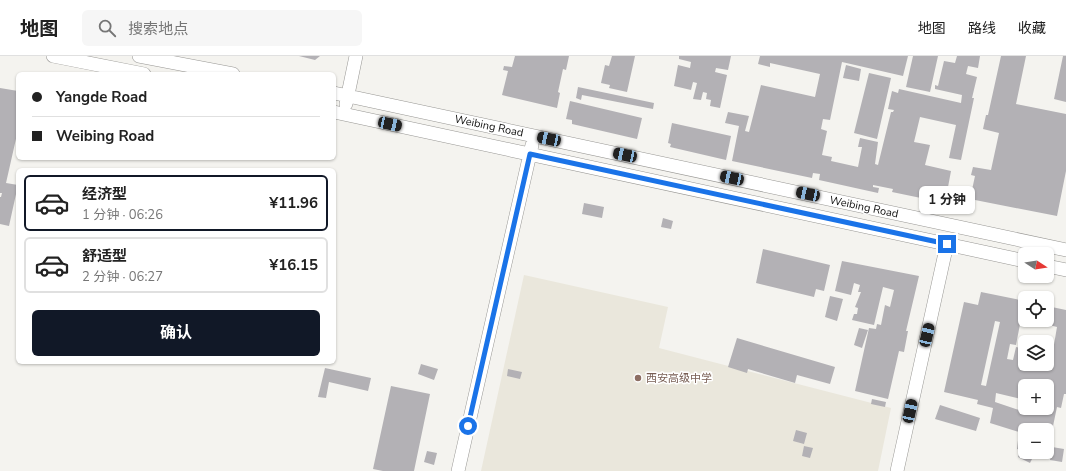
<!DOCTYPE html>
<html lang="zh">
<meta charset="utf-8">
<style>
:root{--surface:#fff;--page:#f6f6f6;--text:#222;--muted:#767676;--line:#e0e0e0;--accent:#111827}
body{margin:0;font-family:"Nunito Sans","Noto Sans SC",sans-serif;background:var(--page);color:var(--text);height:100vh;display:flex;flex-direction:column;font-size:15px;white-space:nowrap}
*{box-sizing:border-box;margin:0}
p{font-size:13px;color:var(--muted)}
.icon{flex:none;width:22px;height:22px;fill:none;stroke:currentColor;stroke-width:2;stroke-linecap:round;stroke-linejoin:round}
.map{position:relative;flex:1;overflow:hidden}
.panel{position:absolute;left:16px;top:112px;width:320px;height:196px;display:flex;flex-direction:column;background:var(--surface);border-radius:6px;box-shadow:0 1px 3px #0004}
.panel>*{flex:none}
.top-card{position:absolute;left:16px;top:16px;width:320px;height:88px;border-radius:6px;box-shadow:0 1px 3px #0004;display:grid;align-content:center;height:88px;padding:0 16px;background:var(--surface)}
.needle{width:26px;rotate:102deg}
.buttons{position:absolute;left:1018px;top:191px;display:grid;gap:8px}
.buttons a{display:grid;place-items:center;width:36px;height:36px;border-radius:6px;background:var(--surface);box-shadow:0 1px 3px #0004;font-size:20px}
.end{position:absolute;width:18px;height:18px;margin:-9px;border:5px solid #1a73e8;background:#fff;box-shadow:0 0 0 2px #fff}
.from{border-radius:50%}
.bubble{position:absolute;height:28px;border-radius:6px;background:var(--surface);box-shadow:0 1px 3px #0004;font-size:13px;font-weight:700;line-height:28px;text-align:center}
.car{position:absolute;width:12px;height:24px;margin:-12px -6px;border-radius:5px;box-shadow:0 0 3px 1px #0007;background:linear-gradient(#222 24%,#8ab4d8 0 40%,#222 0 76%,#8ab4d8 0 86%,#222 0)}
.top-card b{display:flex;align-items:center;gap:14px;height:38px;font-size:15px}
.top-card b+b{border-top:1px solid var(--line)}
.top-card i{width:10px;height:10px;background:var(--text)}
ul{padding:7px 0 0;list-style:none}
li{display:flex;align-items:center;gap:12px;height:56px;margin:0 8px 6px;padding:0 8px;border:2px solid var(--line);border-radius:6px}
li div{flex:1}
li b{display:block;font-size:15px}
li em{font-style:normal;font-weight:700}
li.selected{border-color:var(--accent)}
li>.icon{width:36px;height:36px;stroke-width:1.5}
.primary-button{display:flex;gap:8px;margin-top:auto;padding:8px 16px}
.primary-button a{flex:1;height:46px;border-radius:6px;background:var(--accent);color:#fff;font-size:16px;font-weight:700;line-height:46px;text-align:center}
header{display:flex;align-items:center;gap:24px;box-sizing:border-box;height:56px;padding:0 20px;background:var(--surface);border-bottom:1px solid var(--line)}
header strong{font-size:19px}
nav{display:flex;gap:22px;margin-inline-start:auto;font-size:14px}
.search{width:280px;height:36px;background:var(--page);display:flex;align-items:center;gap:10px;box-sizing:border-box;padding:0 14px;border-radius:6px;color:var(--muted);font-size:15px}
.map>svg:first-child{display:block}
.built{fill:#eae7dc}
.building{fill:#b3b1b5;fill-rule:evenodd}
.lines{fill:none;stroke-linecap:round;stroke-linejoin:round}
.tertiary-casing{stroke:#989794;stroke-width:14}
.tertiary{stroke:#fff;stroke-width:13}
.route{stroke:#1a73e8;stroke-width:5}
.education-dot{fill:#8d6e63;stroke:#fff;stroke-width:1.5}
.labels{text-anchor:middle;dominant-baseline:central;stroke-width:3;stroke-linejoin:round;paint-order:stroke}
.street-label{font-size:11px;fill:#111110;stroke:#fff}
.education-label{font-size:11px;fill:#785e54;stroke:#fff;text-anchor:start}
</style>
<header>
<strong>地图</strong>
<div class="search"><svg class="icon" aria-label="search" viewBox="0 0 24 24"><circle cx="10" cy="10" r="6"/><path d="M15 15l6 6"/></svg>搜索地点</div>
<nav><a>地图</a><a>路线</a><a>收藏</a></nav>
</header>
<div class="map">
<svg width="1066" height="415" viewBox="0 0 1066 415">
<rect width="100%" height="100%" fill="#f4f3ef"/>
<path class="built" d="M 524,219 L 668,251 L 659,292 L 891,352 L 878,415 L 481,415 Z"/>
<path class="building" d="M 299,0 L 320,0 L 315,4 Z
M 515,0 L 569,0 L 566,14 L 563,13 L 558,36 L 560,37 L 557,52 L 502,39 L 508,15 L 503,14 L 504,10 L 512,11 Z
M 612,0 L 635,0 L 627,36 L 609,32 L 610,29 L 601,27 L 605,9 L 609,10 Z
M 679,0 L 731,0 L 728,14 L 716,12 L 715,16 L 727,19 L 720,52 L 710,50 L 711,44 L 706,43 L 707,37 L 703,36 L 701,44 L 693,43 L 697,27 L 693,26 L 691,34 L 674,30 L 678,9 L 690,12 L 691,6 L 679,3 Z
M 760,0 L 908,0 L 903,20 L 842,6 L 830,64 L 823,63 L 821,73 L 827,75 L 822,99 L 832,101 L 831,105 L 858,111 L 862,91 L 858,91 L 860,82 L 878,86 L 875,108 L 878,109 L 891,56 L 893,56 L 894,54 L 888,53 L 892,35 L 898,37 L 899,33 L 961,47 L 962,39 L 935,33 L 935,29 L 938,30 L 944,5 L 955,7 L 957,0 L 980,0 L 978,12 L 968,10 L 966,18 L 977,21 L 972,42 L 974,42 L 961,104 L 949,102 L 956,69 L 920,61 L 914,86 L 930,89 L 925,109 L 951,115 L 945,147 L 892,136 L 893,133 L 873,129 L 873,131 L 879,132 L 878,137 L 819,124 L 820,118 L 813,117 L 812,122 L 732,105 L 739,70 L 725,67 L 728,56 L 749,60 L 745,75 L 749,76 L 761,29 L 815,41 L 820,18 L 770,7 L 770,11 L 758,8 Z
M 913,0 L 938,0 L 930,36 L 906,31 Z
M 1001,0 L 1026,0 L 1016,48 L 1066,58 L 1066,115 L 1057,160 L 970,143 L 975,120 L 971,119 L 973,111 L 991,114 L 999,77 L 983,73 L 986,59 L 988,59 Z
M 1063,0 L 1066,0 L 1066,46 L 1054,43 Z
M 846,9 L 861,13 L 859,25 L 843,22 Z
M 869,17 L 891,22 L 877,83 L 854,77 Z
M 578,31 L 654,47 L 653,53 L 582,39 L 581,44 L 576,42 Z
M 0,32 L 18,35 L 18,74 L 6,127 L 18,129 L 9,170 L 0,168 L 0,141 L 1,141 L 2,137 L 0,137 Z
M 570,45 L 642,62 L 637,83 L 572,68 L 572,64 L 566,63 Z
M 672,67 L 731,80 L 726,104 L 670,91 L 671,88 L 668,87 Z
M 584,147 L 604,151 L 602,162 L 582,158 Z
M 663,162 L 673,165 L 671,173 L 661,171 Z
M 763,193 L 830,209 L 824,235 L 816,233 L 814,241 L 756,227 Z
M 842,205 L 919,220 L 906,275 L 908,275 L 904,296 L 899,295 L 888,343 L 855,335 L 869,272 L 876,273 L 877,268 L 881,269 L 885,249 L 890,251 L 894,234 L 883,231 L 874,269 L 852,264 L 854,258 L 857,258 L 858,252 L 855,251 L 861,236 L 858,236 L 860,229 L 854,227 L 851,239 L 835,235 Z
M 981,236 L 1025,245 L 1025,264 L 1021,263 L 1016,289 L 1010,288 L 1007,303 L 1013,304 L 1016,291 L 1025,293 L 1025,308 L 1050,312 L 1057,271 L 1030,264 L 1047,264 L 1047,250 L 1066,254 L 1066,338 L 1064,338 L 1061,352 L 1057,351 L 1048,394 L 1047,374 L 1025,374 L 1025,396 L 1047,396 L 1046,401 L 1034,399 L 1030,407 L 1018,401 L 1021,394 L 1017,393 L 1019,376 L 990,367 L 993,352 L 977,348 L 978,344 L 944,336 L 964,246 L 978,249 ZM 995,265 L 1000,266 L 986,330 L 981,329 ZM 1025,330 L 1047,330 L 1047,352 L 1025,352 L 1025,346 L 1022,355 L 995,346 L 996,337 L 1025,344 Z
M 830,240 L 843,243 L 837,265 L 825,261 Z
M 859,272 L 868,274 L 862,292 L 854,289 Z
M 737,282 L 835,311 L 830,328 L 797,319 L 795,327 L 748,313 L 747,317 L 728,311 Z
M 421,308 L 438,313 L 434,324 L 418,318 Z
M 325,312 L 371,322 L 368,335 L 329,326 L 326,342 L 318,341 Z
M 508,313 L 522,316 L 520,323 L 507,320 Z
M 391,330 L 430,338 L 414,415 L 383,415 L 373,413 Z
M 872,343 L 886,346 L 885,351 L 871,348 Z
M 940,349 L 980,362 L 976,375 L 935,363 Z
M 796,374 L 807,377 L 804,388 L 793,385 Z
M 804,390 L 813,392 L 810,402 L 802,400 Z
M 1052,391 L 1064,393 L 1062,406 L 1050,404 Z
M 427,395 L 437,397 L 434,409 L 424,406 Z"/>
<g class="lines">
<g class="tertiary-casing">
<path id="tertiary" d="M 53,0 L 144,18
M 139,0 L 233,18
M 334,37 L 1066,194
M 346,48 L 356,0
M 334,56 L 1025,205
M 1047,210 L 1066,214
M 458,415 L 532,89
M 897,415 L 947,188"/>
</g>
<use href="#tertiary" class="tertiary"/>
</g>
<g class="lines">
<path class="route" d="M 468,370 L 530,98 L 947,188"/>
</g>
<circle class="education-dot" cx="638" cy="322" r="4"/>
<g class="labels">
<g class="street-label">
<text transform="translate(489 70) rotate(12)">Weibing Road</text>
<text transform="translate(864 151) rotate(12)">Weibing Road</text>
</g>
<g class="education-label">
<text x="646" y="322">西安高级中学</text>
</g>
</g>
</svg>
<div class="buttons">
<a><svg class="needle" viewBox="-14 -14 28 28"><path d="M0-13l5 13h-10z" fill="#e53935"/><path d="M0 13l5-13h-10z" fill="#767676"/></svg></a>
<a><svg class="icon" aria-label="locate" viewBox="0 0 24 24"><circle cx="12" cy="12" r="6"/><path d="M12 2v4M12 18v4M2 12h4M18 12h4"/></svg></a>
<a><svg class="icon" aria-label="layers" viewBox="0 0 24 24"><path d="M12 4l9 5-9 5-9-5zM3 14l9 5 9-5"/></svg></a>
<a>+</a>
<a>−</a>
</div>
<i class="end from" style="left:468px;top:370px"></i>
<i class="end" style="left:947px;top:188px"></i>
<div class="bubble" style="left:919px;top:130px;width:56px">1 分钟</div>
<i class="car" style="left:390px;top:68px;rotate:102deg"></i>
<i class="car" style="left:549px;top:83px;rotate:282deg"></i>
<i class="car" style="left:625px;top:99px;rotate:282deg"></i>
<i class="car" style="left:732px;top:122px;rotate:282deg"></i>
<i class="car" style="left:808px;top:138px;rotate:282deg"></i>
<i class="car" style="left:927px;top:279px;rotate:13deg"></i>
<i class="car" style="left:910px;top:355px;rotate:12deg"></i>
<div class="top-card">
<b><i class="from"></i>Yangde Road</b>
<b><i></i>Weibing Road</b>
</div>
<section class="panel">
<ul>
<li class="selected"><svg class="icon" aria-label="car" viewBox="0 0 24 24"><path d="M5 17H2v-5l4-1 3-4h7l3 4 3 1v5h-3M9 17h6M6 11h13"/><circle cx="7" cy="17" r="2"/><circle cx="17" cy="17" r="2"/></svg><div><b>经济型</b><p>1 分钟 · 06:26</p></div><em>¥11.96</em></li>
<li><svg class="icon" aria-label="car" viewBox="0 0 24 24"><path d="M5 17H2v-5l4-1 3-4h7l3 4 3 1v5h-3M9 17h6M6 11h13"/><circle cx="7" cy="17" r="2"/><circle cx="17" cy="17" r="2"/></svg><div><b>舒适型</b><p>2 分钟 · 06:27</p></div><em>¥16.15</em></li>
</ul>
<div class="primary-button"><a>确认</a></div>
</section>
</div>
